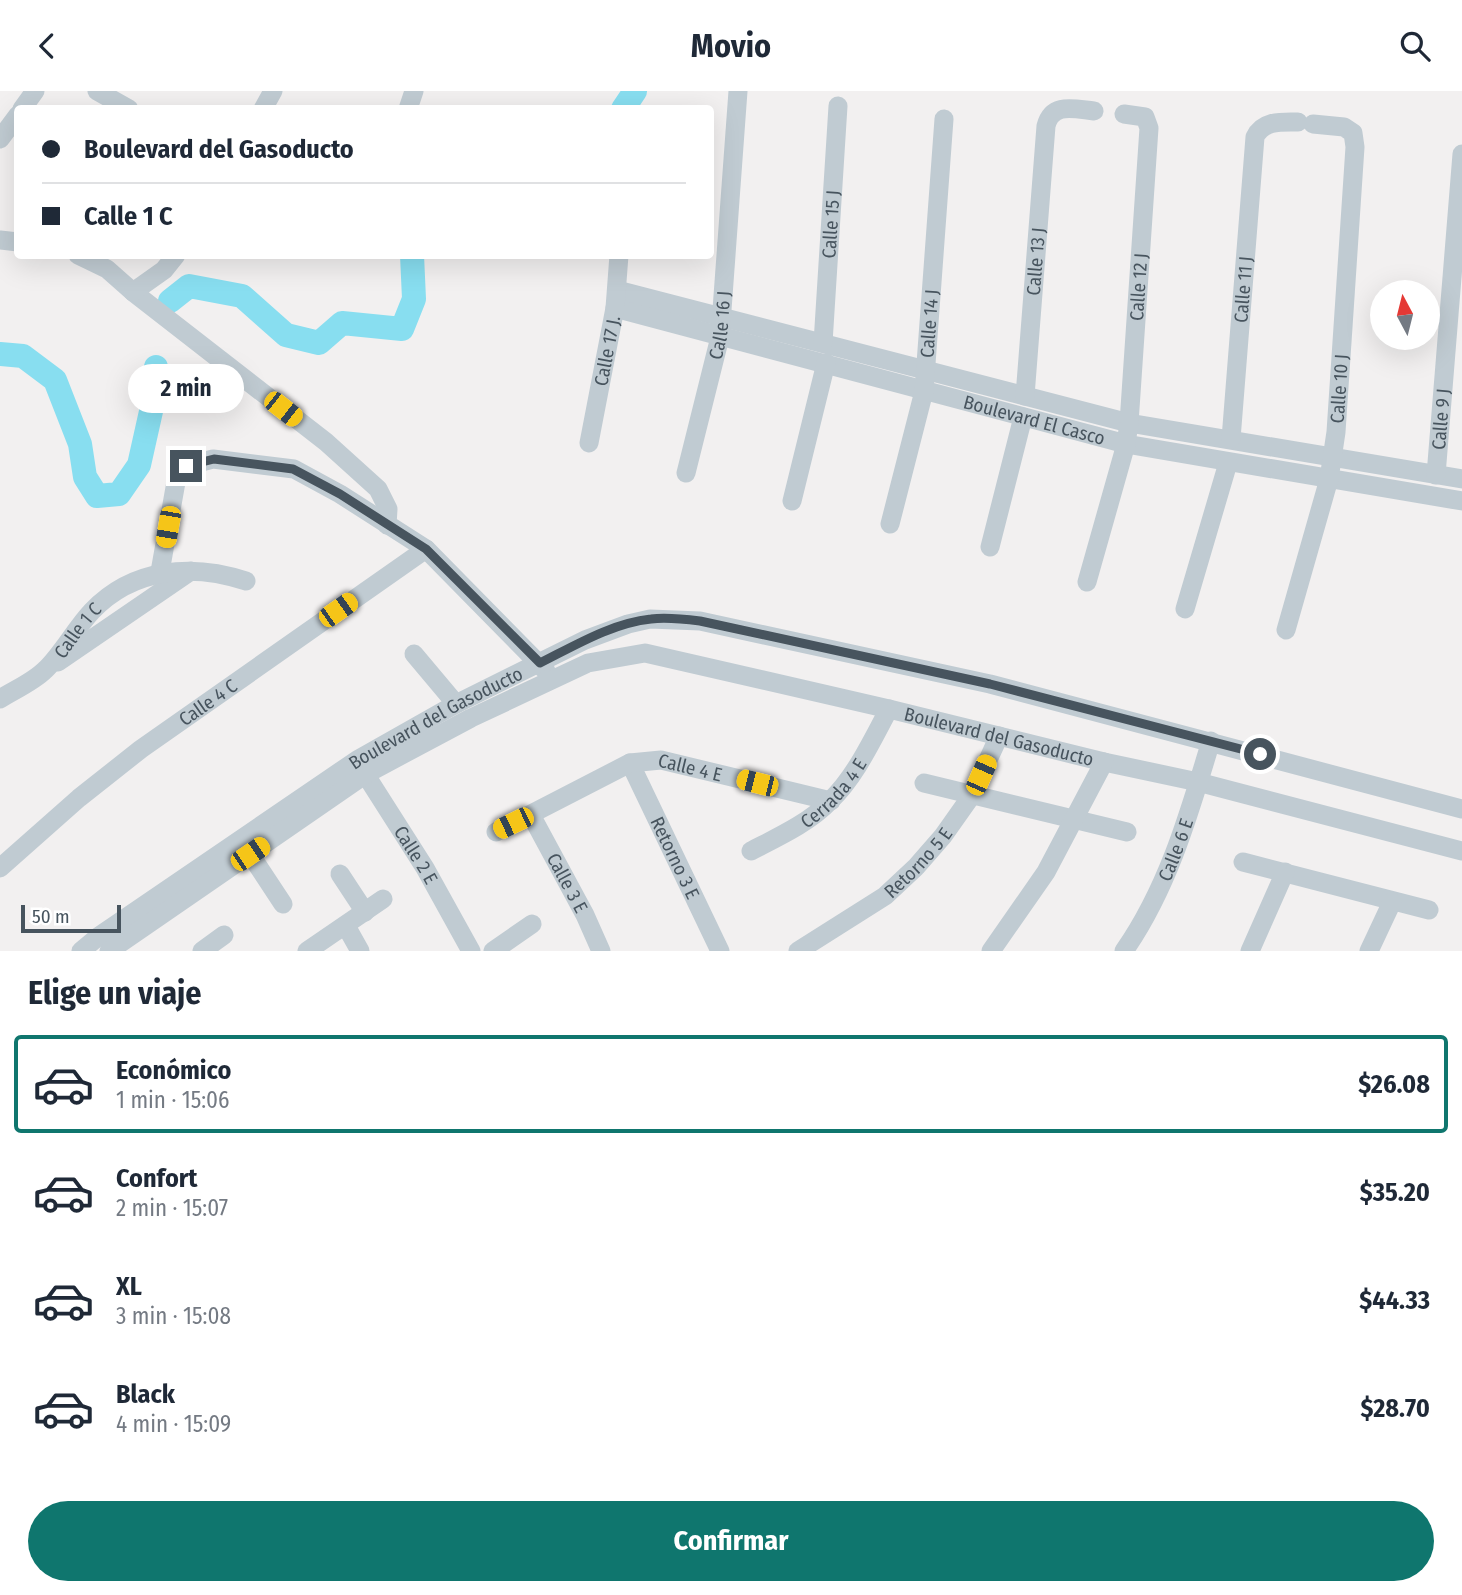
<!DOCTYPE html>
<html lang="es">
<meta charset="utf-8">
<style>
:root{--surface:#fff;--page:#f6f6f7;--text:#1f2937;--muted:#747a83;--line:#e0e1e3;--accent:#0f766e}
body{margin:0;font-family:"Fira Sans Condensed",sans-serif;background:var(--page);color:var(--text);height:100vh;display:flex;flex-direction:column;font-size:26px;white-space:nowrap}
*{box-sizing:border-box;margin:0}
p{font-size:23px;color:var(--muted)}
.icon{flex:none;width:38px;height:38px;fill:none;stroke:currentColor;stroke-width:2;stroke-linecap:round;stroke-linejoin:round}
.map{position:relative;height:860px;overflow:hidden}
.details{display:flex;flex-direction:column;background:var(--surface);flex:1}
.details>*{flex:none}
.hud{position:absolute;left:14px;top:14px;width:700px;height:154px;border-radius:7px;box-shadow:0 7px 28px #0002;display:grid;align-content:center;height:154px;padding:0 28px;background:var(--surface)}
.needle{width:46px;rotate:353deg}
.tools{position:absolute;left:1370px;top:189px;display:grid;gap:14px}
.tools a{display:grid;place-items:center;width:70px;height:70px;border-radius:50%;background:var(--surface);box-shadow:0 7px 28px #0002;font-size:35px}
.scale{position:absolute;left:21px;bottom:18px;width:100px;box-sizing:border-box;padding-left:7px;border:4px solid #47545e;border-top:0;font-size:19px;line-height:24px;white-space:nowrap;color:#47545e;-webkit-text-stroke:5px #fff;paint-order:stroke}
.end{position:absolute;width:32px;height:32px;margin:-16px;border:9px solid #47545e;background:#fff;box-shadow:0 0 0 4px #fff}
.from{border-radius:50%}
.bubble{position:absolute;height:49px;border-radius:24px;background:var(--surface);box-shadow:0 7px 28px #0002;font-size:23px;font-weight:700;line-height:49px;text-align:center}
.car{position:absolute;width:21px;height:42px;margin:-21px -10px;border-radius:9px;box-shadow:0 0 5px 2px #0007;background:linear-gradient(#f5c518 24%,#345 0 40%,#f5c518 0 76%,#345 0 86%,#f5c518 0)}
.hud b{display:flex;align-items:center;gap:24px;height:66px;font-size:26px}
.hud b+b{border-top:2px solid var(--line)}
.hud i{width:18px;height:18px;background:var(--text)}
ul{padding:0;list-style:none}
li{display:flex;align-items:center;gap:21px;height:98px;margin:0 14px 10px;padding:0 14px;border:4px solid transparent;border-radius:7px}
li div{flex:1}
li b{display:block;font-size:26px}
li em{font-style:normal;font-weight:700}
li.on{border-color:var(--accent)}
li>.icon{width:63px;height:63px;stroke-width:1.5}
h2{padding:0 28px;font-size:32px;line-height:84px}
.primary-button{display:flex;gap:14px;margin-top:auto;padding:14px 28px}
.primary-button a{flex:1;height:80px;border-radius:42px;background:var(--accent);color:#fff;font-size:28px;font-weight:700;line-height:80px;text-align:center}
header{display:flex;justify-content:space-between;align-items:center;height:91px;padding:0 28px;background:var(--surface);font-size:32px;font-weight:700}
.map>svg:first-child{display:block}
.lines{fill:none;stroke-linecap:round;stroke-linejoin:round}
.river{stroke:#88def0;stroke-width:24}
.minor{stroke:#c0cbd2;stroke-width:19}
.route{stroke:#47545e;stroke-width:9}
.labels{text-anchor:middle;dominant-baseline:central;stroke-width:5;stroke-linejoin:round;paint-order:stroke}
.street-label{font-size:19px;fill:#47545e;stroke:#fff}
</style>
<header><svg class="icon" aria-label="back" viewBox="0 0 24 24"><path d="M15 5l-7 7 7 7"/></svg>Movio<svg class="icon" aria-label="search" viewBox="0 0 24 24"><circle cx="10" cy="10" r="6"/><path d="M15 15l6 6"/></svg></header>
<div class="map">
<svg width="1462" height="860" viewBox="0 0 1462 860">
<rect width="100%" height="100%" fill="#f2f0f0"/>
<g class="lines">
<path class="river" d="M 623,18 L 635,0
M 170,210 L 189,195 L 242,205 L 286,244 L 319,252 L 342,232 L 402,238 L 414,208 L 412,164
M 0,263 L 23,265 L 55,289 L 80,353 L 85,386 L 97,405 L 119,403 L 139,374 L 156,298 L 156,276"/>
<g class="minor">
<path d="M 97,0 L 129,18"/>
<path d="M 22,18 L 35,0"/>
<path d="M 263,18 L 273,0"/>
<path d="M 408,18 L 414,0"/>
<path d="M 0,48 L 18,24"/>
<path d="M 0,149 L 18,151"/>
<path d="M 78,164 L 107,178 L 133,201 L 326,351 L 378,398 L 388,418 L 387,434"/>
<path d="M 617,199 L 1129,332 L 1462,388"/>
<path d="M 133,201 L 164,179 L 176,164"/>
<path id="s1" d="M 615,217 L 1126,353 L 1462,410"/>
<path id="s2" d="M 823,252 L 838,15"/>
<path id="s3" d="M 1025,305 L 1046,35 C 1052,11 1074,18 1094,20"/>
<path id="s4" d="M 1231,348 L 1255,46 C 1263,29 1282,31 1298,31"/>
<path id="s5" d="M 589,352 L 615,217 L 619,164"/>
<path id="s6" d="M 686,382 L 720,246 L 738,0"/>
<path id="s7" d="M 1436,384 L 1462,63"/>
<path d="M 792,410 L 826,272"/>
<path id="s8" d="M 890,433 L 924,300 L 944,28"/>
<path d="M 990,456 L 1023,326"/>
<path d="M 160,481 L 176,391 L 186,375 L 213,368 L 294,378 L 340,403 L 426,458 L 546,580"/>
<path id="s9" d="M 1087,491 L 1126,353 L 1129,332 L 1149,37 L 1145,26 L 1124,23"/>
<path d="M 1185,518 L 1228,372"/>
<path id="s10" d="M 1286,539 L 1329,388 L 1336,341 L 1355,56 L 1353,42 L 1344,36 L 1313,33"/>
<path d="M 414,563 L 456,613"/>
<path d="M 58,571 L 191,480"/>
<path id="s11" d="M 0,608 C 14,599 33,591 45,579 C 62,563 75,538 92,520 C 133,477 192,472 246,490"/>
<path id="s12" d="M 630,672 L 720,860"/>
<path id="s13" d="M 360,675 L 425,777 L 471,860"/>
<path d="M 924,692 L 1127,741"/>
<path id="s14" d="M 531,724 L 585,824 L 601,860"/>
<path id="s15" d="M 496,741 L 630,672 L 661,669 L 831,710"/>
<path id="s16" d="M 751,760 C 778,746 809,732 830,710 C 856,685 872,649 889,618"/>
<path d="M 250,763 L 283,813"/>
<path d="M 1243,771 L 1429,819"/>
<path id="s17" d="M 0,777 L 79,707 L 141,658 L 426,458"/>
<path d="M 340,783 L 365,821"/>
<path d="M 346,835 L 360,860"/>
<path id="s18" d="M 81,860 L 99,845 L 357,669 L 456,613 L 585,549 L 628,533 L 650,528 L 700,530 L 990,593 L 1462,718"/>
<path id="s19" d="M 109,860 L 366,683 L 471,627 L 588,572 L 645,562 L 889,618 L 1104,671 L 1198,691 L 1462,760"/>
<path d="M 202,860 L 224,844"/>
<path d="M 307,860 L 383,808"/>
<path d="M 493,860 L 532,833"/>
<path id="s20" d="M 798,860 L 885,805 L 916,776 L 943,745 L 972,704 L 999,645"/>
<path d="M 991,860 L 1046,781 L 1104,671"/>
<path id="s21" d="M 1124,860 C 1168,797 1189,723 1211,650"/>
<path d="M 1250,860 L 1285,781"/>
<path d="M 1369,860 L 1392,811"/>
</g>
</g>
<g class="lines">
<path class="route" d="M 186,375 L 214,368 L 293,378 L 340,403 L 426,458 L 540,572 C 574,555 612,532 651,528 C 667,526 684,528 700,530 L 990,593 L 1260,663"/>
</g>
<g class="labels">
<g class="street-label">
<text stroke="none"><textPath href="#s2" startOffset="119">Calle 15 J</textPath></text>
<text stroke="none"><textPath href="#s3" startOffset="135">Calle 13 J</textPath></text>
<text stroke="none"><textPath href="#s9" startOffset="301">Calle 12 J</textPath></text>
<text stroke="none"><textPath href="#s4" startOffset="150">Calle 11 J</textPath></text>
<text stroke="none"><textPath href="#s8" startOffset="205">Calle 14 J</textPath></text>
<text stroke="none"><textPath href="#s6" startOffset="152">Calle 16 J</textPath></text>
<text stroke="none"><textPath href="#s5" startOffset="94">Calle 17 J.</textPath></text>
<text stroke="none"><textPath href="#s10" startOffset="248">Calle 10 J</textPath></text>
<text stroke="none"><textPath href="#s7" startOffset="56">Calle 9 J</textPath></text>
<text stroke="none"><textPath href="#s1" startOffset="434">Boulevard El Casco</textPath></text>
<text stroke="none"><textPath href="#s11" startOffset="105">Calle 1 C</textPath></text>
<text stroke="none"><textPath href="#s17" startOffset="266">Calle 4 C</textPath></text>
<text stroke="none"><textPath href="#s18" startOffset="425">Boulevard del Gasoducto</textPath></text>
<text stroke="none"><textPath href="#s19" startOffset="982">Boulevard del Gasoducto</textPath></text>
<text stroke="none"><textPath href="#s15" startOffset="212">Calle 4 E</textPath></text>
<text stroke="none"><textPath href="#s16" startOffset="102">Cerrada 4 E</textPath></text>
<text stroke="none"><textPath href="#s21" startOffset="114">Calle 6 E</textPath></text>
<text stroke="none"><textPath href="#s13" startOffset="105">Calle 2 E</textPath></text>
<text stroke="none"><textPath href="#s12" startOffset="105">Retorno 3 E</textPath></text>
<text stroke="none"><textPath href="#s20" startOffset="150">Retorno 5 E</textPath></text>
<text stroke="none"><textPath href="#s14" startOffset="77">Calle 3 E</textPath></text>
</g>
</g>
</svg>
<div class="tools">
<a><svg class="needle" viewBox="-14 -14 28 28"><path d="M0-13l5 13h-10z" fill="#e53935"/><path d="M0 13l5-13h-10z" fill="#747a83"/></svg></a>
</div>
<div class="scale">50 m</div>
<i class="end from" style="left:1260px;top:663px"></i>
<i class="end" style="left:186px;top:375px"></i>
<div class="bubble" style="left:128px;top:273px;width:116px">2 min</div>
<i class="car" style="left:283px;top:318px;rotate:128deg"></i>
<i class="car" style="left:168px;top:436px;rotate:190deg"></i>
<i class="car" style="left:338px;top:519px;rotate:55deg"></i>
<i class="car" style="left:981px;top:684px;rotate:24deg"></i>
<i class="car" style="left:757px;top:692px;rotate:284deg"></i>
<i class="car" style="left:513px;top:732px;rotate:244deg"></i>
<i class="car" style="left:250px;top:763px;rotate:56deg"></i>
<div class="hud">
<b><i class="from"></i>Boulevard del Gasoducto</b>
<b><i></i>Calle 1 C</b>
</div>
</div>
<section class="details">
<h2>Elige un viaje</h2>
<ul>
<li class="on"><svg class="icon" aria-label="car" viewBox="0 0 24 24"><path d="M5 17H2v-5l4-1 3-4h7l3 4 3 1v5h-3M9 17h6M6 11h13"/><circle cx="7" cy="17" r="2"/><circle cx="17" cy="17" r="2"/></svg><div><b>Económico</b><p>1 min · 15:06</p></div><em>$26.08</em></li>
<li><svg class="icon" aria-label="car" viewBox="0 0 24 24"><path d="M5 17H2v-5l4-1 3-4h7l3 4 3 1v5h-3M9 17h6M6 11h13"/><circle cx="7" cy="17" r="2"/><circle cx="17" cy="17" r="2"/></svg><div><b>Confort</b><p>2 min · 15:07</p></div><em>$35.20</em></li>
<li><svg class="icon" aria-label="car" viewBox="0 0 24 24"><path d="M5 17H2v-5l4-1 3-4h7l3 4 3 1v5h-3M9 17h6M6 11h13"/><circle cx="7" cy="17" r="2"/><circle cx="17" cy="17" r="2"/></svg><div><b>XL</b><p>3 min · 15:08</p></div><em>$44.33</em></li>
<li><svg class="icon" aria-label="car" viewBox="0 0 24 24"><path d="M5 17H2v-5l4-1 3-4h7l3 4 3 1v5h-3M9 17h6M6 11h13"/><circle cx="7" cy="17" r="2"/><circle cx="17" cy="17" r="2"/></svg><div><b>Black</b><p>4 min · 15:09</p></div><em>$28.70</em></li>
</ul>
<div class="primary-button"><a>Confirmar</a></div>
</section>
